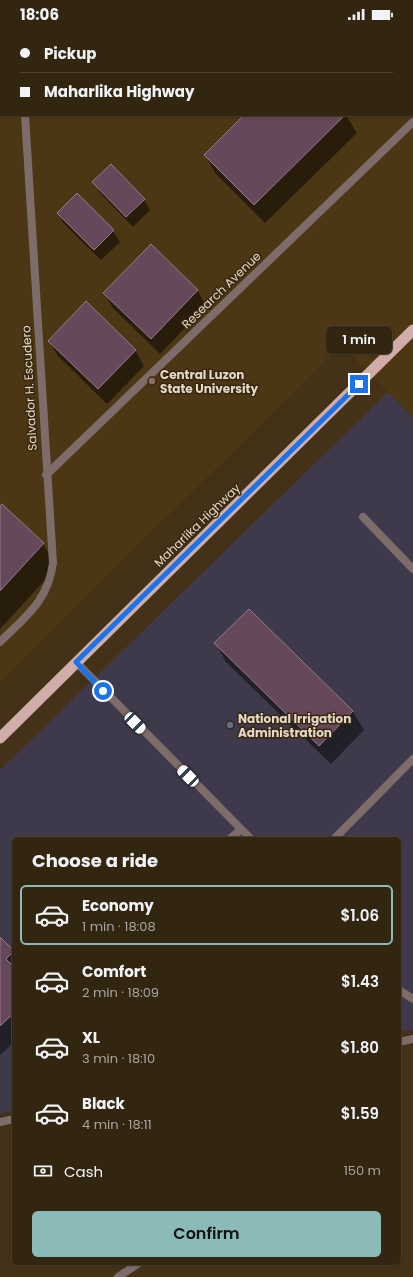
<!DOCTYPE html>
<meta charset="utf-8">
<style>
:root{--surface:#322611;--page:#3a2e1a;--text:#f1f3f6;--muted:#a8a59f;--line:#4d4331;--accent:#8bbbb9}
body{margin:0;font-family:Poppins,sans-serif;background:var(--page);color:var(--text);height:100vh;display:flex;flex-direction:column;font-size:15px;white-space:nowrap}
*{box-sizing:border-box;margin:0}
p{font-size:13px;color:var(--muted)}
.icon{flex:none;width:22px;height:22px;fill:none;stroke:currentColor;stroke-width:2;stroke-linecap:round;stroke-linejoin:round}
.map{position:relative;flex:1;overflow:hidden}
.drawer{position:absolute;left:12px;top:809px;width:389px;height:428px;display:flex;flex-direction:column;background:var(--surface);border-radius:6px;box-shadow:0 1px 3px #0004,0 0 0 1px var(--line)}
.drawer>*{flex:none}
.banner{position:absolute;left:0px;top:0px;width:413px;height:88px;box-shadow:0 1px 3px #0004,0 0 0 1px var(--line);display:grid;align-content:center;height:88px;padding:0 20px;background:var(--surface)}
.end{position:absolute;width:18px;height:18px;margin:-9px;border:5px solid #1a73e8;background:#fff;box-shadow:0 0 0 2px #fff}
.from{border-radius:50%}
.bubble{position:absolute;height:28px;border-radius:6px;background:var(--surface);box-shadow:0 1px 3px #0004,0 0 0 1px var(--line);font-size:13px;font-weight:600;line-height:28px;text-align:center}
.car{position:absolute;width:12px;height:24px;margin:-12px -6px;border-radius:5px;box-shadow:0 0 3px 1px #0007;background:linear-gradient(#fff 24%,#345 0 40%,#fff 0 76%,#345 0 86%,#fff 0)}
.banner b{display:flex;align-items:center;gap:14px;height:38px;font-size:15px}
.banner b+b{border-top:1px solid var(--line)}
.banner i{width:10px;height:10px;background:var(--text)}
ul{padding:0;list-style:none}
li{display:flex;align-items:center;gap:12px;height:60px;margin:0 8px 6px;padding:0 12px;border:2px solid transparent;border-radius:6px}
li div{flex:1}
li b{display:block;font-size:15px}
li em{font-style:normal;font-weight:600}
li.current{border-color:var(--accent)}
li>.icon{width:36px;height:36px;stroke-width:1.5}
h2{padding:0 20px;font-size:18px;line-height:48px}
.pay{display:flex;align-items:center;gap:10px;height:44px;padding:0 20px;font-size:15px}
.pay p{margin-inline-start:auto}
.primary-button{display:flex;gap:8px;margin-top:auto;padding:8px 20px}
.primary-button a{flex:1;height:46px;border-radius:6px;background:var(--accent);color:#111;font-size:16px;font-weight:600;line-height:46px;text-align:center}
.status{display:flex;justify-content:space-between;align-items:center;height:28px;padding:0 20px;background:var(--surface);direction:ltr}
.status svg{height:11px;fill:currentColor}
.map>svg:first-child{display:block}
.commercial{fill:#3e3a4c}
.built{fill:#4b3714;fill-rule:evenodd}
.shadow{fill:#0007}
.building{fill:#65485a;stroke:#99798c}
.lines{fill:none;stroke-linecap:round;stroke-linejoin:round}
.service{stroke:#7d6c6a;stroke-width:8}
.minor{stroke:#7d6c6a;stroke-width:8}
.tertiary{stroke:#7d6c6a;stroke-width:8}
.trunk{stroke:#d2aca8;stroke-width:11}
.route{stroke:#1a73e8;stroke-width:5}
.education-dot{fill:#8d6e63;stroke:#38280d;stroke-width:1.5}
.service-dot{fill:#5c6f8a;stroke:#38280d;stroke-width:1.5}
.labels{text-anchor:middle;dominant-baseline:central;stroke-width:3;stroke-linejoin:round;paint-order:stroke}
.street-label{font-size:12px;fill:#e3d8c9;stroke:#38280d}
.poi-label{font-size:12px;font-weight:bold;fill:#e3d8c9;stroke:#38280d;text-anchor:start}
</style>
<div class="status"><b>18:06</b><svg viewBox="0 0 49 12"><path d="M0 12V9h3v3zM5 12V6h3v6zM10 12V3h3v9zM15 12V0h3v12zM26 1h20v11H26zM47 4h2v5h-2z"/></svg></div>
<div class="map">
<svg width="413" height="1249" viewBox="0 0 413 1249">
<rect width="100%" height="100%" fill="#433217"/>
<path class="commercial" d="M 388,364 L 413,389 L 413,1002 L 399,1004 L 399,811 L 14,811 L 14,1082 L 0,1086 L 0,742 Z"/>
<path class="built" d="M 0,0 L 413,0 L 413,389 L 341,317 L 0,654 ZM 1,1 L 412,1 L 412,87 L 1,87 Z"/>
<path class="shadow" d="M 272,0 L 333,0 L 332,1 Z
M 374,0 L 413,0 L 413,38 L 412,1 Z
M 246,87 L 346,87 L 357,105 L 265,195 L 216,146 L 205,127 Z
M 94,155 L 144,172 L 150,182 L 133,199 L 100,165 Z
M 77,167 L 113,203 L 120,214 L 101,232 L 64,196 L 58,185 Z
M 151,218 L 198,263 L 206,278 L 160,326 L 113,280 L 104,265 Z
M 49,313 L 135,322 L 144,338 L 107,376 L 58,328 Z
M 2,478 L 43,516 L 57,539 L 0,601 L 0,479 Z
M 249,582 L 353,684 L 364,702 L 331,736 L 226,634 L 216,615 Z
M 0,910 L 14,925 L 14,1014 L 0,1027 Z"/>
<path class="building" d="M 383,0 L 413,0 L 413,28 L 412,1 Z
M 244,87 L 345,87 L 254,177 L 204,127 Z
M 111,136 L 145,171 L 126,189 L 92,154 Z
M 77,165 L 114,202 L 94,222 L 57,185 Z
M 151,216 L 198,262 L 151,311 L 103,265 Z
M 86,273 L 136,322 L 98,361 L 48,313 Z
M 2,476 L 44,515 L 0,563 L 0,478 Z
M 249,581 L 353,683 L 319,718 L 214,615 Z
M 0,909 L 14,923 L 6,931 L 14,939 L 14,985 L 0,998 Z"/>
<g class="lines">
<path class="service" d="M 363,489 L 413,541
M 76,634 L 251,811
M 230,811 L 241,801
M 334,811 L 413,731
M 399,962 L 413,971"/>
<path class="minor" d="M 20,0 L 20,1
M 46,447 L 413,94
M 0,614 C 26,588 48,573 53,535 L 25,87
M 118,1249 L 139,1235"/>
<path class="tertiary" d="M 399,1014 L 413,1011
M 0,1094 L 14,1091"/>
<path class="trunk" d="M 0,710 L 413,302"/>
</g>
<g class="lines">
<path class="route" d="M 103,663 L 76,634 L 359,356"/>
</g>
<circle class="education-dot" cx="152" cy="353" r="4"/>
<circle class="service-dot" cx="230" cy="697" r="4"/>
<g class="labels">
<g class="street-label">
<text transform="translate(221 262) rotate(-44)">Research Avenue</text>
<text transform="translate(29 360) rotate(-93)">Salvador H. Escudero</text>
<text transform="translate(197 497) rotate(-44)">Maharlika Highway</text>
</g>
<g class="poi-label">
<text x="160" y="346">Central Luzon<tspan x="160" dy="14">State University</tspan></text>
<text x="238" y="690">National Irrigation<tspan x="238" dy="14">Administration</tspan></text>
</g>
</g>
</svg>
<i class="end from" style="left:103px;top:663px"></i>
<i class="end" style="left:359px;top:356px"></i>
<div class="bubble" style="left:326px;top:298px;width:66px">1 min</div>
<i class="car" style="left:135px;top:695px;rotate:135deg"></i>
<i class="car" style="left:188px;top:748px;rotate:315deg"></i>
<div class="banner">
<b><i class="from"></i>Pickup</b>
<b><i></i>Maharlika Highway</b>
</div>
<section class="drawer">
<h2>Choose a ride</h2>
<ul>
<li class="current"><svg class="icon" aria-label="car" viewBox="0 0 24 24"><path d="M5 17H2v-5l4-1 3-4h7l3 4 3 1v5h-3M9 17h6M6 11h13"/><circle cx="7" cy="17" r="2"/><circle cx="17" cy="17" r="2"/></svg><div><b>Economy</b><p>1 min · 18:08</p></div><em>$1.06</em></li>
<li><svg class="icon" aria-label="car" viewBox="0 0 24 24"><path d="M5 17H2v-5l4-1 3-4h7l3 4 3 1v5h-3M9 17h6M6 11h13"/><circle cx="7" cy="17" r="2"/><circle cx="17" cy="17" r="2"/></svg><div><b>Comfort</b><p>2 min · 18:09</p></div><em>$1.43</em></li>
<li><svg class="icon" aria-label="car" viewBox="0 0 24 24"><path d="M5 17H2v-5l4-1 3-4h7l3 4 3 1v5h-3M9 17h6M6 11h13"/><circle cx="7" cy="17" r="2"/><circle cx="17" cy="17" r="2"/></svg><div><b>XL</b><p>3 min · 18:10</p></div><em>$1.80</em></li>
<li><svg class="icon" aria-label="car" viewBox="0 0 24 24"><path d="M5 17H2v-5l4-1 3-4h7l3 4 3 1v5h-3M9 17h6M6 11h13"/><circle cx="7" cy="17" r="2"/><circle cx="17" cy="17" r="2"/></svg><div><b>Black</b><p>4 min · 18:11</p></div><em>$1.59</em></li>
</ul>
<div class="pay"><svg class="icon" aria-label="cash" viewBox="0 0 24 24"><path d="M3 7h18v10H3z"/><circle cx="12" cy="12" r="2"/></svg>Cash<p>150 m</p></div>
<div class="primary-button"><a>Confirm</a></div>
</section>
</div>
